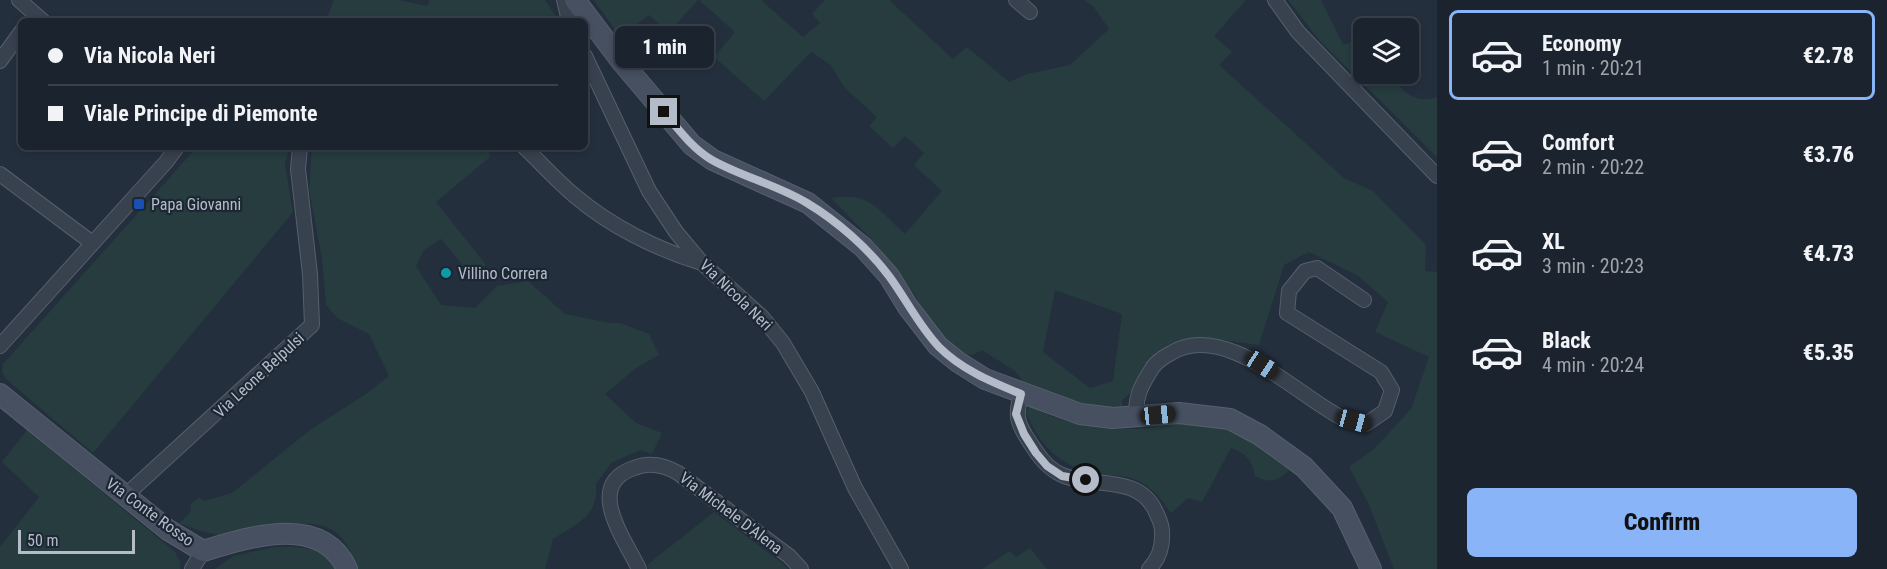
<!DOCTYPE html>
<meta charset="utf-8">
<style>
:root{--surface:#1b232e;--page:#242b36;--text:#f1f3f6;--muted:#a0a4aa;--line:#39404a;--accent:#8ab4f8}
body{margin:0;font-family:"Roboto Condensed",sans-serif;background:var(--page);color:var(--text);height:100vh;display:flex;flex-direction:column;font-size:22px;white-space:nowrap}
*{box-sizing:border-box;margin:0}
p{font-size:20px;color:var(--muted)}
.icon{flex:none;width:33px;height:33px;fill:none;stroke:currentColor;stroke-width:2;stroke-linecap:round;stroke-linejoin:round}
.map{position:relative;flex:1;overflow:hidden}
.drawer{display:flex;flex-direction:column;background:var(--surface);width:450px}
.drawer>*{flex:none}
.banner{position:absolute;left:18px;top:18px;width:570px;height:132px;border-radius:9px;box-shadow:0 3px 9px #0003,0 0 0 2px var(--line);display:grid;align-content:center;height:132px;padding:0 30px;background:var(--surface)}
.buttons{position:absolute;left:1353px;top:18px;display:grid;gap:12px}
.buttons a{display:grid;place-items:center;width:66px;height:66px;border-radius:9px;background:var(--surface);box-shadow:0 3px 9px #0003,0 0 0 2px var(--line);font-size:30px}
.scale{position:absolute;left:18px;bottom:15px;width:117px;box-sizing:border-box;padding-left:6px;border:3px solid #b4bcc9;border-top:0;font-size:16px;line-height:21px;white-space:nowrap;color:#b4bcc9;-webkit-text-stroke:4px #1d2633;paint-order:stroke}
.end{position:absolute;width:27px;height:27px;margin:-14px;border:8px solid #b4bcc9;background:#111;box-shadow:0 0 0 3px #111}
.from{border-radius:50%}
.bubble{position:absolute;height:42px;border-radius:9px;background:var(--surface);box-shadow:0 3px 9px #0003,0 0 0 2px var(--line);font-size:20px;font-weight:800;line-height:42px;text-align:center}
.car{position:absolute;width:18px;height:36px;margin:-18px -9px;border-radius:8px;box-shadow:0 0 4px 2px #0007;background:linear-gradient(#222 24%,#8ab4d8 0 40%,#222 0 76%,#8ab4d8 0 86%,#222 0)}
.banner b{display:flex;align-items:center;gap:21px;height:57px;font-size:22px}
.banner b+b{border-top:2px solid var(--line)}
.banner i{width:15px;height:15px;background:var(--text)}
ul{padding:10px 0 0;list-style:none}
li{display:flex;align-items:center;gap:18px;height:90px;margin:0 12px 9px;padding:0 18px;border:3px solid transparent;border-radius:9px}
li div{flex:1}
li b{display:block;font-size:22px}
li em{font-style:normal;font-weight:800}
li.current{border-color:var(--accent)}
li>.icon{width:54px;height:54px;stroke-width:1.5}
.primary-button{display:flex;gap:12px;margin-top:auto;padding:12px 30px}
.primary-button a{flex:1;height:69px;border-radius:9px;background:var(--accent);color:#111;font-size:24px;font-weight:800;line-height:69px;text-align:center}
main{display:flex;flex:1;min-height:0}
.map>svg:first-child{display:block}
.green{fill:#263c3f;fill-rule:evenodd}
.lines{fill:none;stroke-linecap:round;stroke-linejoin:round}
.street-casing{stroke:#565f6c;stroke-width:16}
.secondary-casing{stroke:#565f6c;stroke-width:22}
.street{stroke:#38414e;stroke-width:14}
.secondary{stroke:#465061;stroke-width:20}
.route{stroke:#b4bcc9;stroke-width:8}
.transit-dot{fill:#1a4fb4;stroke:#1d2633;stroke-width:2}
.culture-dot{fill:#0f9aa8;stroke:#1d2633;stroke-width:2}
.labels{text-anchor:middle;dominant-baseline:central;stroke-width:4.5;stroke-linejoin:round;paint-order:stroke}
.poi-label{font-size:16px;fill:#b4bcc9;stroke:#1d2633;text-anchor:start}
.street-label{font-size:16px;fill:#b4bcc9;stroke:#1d2633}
</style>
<main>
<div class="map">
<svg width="1437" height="569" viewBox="0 0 1437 569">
<rect width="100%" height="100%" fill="#242f3e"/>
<path class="green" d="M 334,0 L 399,0 L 427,6 L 430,0 L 545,0 L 559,21 L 326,21 Z
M 594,0 L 698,0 L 669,32 L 649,15 L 620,37 Z
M 699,0 L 761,0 L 803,37 L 820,23 L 812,14 L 825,0 L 889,0 L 953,59 L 967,47 L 1009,82 L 1027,74 L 1070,65 L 1109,29 L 1093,6 L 1084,0 L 1246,0 L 1214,36 L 1232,52 L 1219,65 L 1344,178 L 1373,191 L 1426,245 L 1425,271 L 1437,272 L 1437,569 L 1394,569 L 1369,505 L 1349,467 L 1375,448 L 1411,409 L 1429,357 L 1375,332 L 1388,302 L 1357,275 L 1309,252 L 1284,265 L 1259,345 C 1226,341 1170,328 1149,362 C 1140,377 1138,390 1122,400 L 1123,411 L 1072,407 L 1026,386 L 1015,371 L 982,350 L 972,355 L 964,354 L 947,341 L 922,312 L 915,295 L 872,240 L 831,198 C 871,192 877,209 905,234 L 942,191 L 914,165 L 924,153 L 905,136 L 893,148 L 869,126 L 877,117 L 844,87 L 831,65 L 811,52 L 764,101 L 714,57 L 735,32 ZM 1055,290 L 1122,314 L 1113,381 L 1090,388 L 1043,352 Z
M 1288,0 L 1321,0 L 1343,45 L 1363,38 L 1364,74 L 1388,74 C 1403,90 1413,105 1437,97 L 1437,157 L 1320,41 Z
M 197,147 L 289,147 L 285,165 L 293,212 L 93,453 L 6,379 L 2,372 L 3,364 Z
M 312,147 L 488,147 L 490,157 L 436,202 L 486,265 L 470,274 L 441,239 L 424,250 L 416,266 L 441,305 L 475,308 L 497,286 L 528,281 L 565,314 L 610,323 L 620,323 L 649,334 L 659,355 L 636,368 L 605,394 L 636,423 L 662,433 L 652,454 L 640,450 L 611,463 L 596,484 C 599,517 577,523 553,539 L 545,569 L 356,569 C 340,499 281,530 233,535 C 215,537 195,529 179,523 L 190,513 L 191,504 L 199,497 L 204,501 L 232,493 L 310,430 L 366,394 L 389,376 L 369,334 L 337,318 L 326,305 L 322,259 L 309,189 Z
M 1029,406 C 1063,424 1099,430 1137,429 C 1150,428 1164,423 1178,423 C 1195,423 1217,425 1233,430 C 1256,438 1270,457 1289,470 C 1278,481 1270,484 1255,476 C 1252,460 1247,454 1231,448 L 1202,502 L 1188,498 L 1171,513 C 1164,503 1157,493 1147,486 C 1133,475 1116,476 1099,474 C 1062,468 1039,446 1026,412 Z
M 27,430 L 175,552 L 180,562 L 180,569 L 0,569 L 0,547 L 39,497 L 2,462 Z
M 714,512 L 782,563 L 788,569 L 649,569 L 647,565 Z
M 275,547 C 298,547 318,545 335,562 L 335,569 L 215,569 L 233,556 Z
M 1030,548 L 1047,569 L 982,569 L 1010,551 L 1016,557 Z"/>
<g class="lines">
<g class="street-casing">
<path id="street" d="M 19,0 L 43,21
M 564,0 L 569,21
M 1016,0 L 1030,12
M 1275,0 L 1298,32 L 1437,176
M 585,56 L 649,191 L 676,232 L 702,263 L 762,317 L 783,343 L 812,392 L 855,488 L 901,569
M 0,61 L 21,32
M 524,147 C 541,163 557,181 575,196 C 610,226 658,250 702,263
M 0,174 L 91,242
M 0,346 L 166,162 L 177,147
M 1021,395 C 1015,415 1017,423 1029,441 C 1038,455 1046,467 1060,474 C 1090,489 1137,473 1155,510 C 1158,517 1162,523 1162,531 C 1163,545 1159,559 1149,569
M 1137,418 C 1134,397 1142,384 1153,367 C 1158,360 1164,357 1171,353 C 1224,321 1295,393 1340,417 C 1348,421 1358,422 1366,424 L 1385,411 L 1392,390 L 1381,372 L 1287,313 L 1289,291 L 1305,271 L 1317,268 L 1364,300
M 125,496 L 312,325 L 310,274 L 298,169 L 300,147
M 192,569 L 203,551
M 639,569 C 624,538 584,485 634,468 C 649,462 664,465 678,473 L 789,556 L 801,569"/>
</g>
<g class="secondary-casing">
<path id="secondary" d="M 575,0 L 621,61 L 692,145 L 713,160 L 808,203 L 863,247 L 889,276 L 908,307 L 938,346 L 958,362 L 985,379 L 1080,414 L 1113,418 L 1179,413 L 1230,419 L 1260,435 L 1304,467 L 1342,508 L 1371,569
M 0,394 L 168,530 L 203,551 C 249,537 322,513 347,569"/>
</g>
<use href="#street" class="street"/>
<use href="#secondary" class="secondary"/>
</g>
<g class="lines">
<path class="route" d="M 664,112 C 678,129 692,148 712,160 C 742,177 778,185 807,203 C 837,221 868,248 889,276 C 906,299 919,326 939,347 C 962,370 992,382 1021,394 L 1016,414 L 1024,434 L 1036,453 L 1047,466 L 1062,476 L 1086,480"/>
</g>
<rect class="transit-dot" x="133" y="198" width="12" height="12" rx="3"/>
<circle class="culture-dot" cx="446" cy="273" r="6"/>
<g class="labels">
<g class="poi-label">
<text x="151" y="204">Papa Giovanni</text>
<text x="458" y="273">Villino Correra</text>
</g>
<g class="street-label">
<text transform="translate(736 295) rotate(44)">Via Nicola Neri</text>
<text transform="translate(259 375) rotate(-43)">Via Leone Belpulsi</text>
<text transform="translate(150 512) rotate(36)">Via Conte Rosso</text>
<text transform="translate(731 513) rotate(37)">Via Michele D'Alena</text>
</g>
</g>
</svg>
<div class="buttons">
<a><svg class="icon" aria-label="layers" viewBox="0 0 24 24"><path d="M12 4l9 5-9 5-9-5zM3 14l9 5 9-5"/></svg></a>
</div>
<div class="scale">50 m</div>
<i class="end from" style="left:1086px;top:480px"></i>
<i class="end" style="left:664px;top:112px"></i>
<div class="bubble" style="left:615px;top:26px;width:99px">1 min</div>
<i class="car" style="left:1262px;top:365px;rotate:123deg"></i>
<i class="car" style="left:1158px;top:415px;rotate:84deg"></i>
<i class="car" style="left:1354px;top:421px;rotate:105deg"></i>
<div class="banner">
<b><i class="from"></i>Via Nicola Neri</b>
<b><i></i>Viale Principe di Piemonte</b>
</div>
</div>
<section class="drawer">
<ul>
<li class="current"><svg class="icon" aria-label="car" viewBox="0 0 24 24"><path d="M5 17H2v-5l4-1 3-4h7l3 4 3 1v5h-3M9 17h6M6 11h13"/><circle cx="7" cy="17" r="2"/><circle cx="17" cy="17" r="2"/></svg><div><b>Economy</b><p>1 min · 20:21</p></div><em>€2.78</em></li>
<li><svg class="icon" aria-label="car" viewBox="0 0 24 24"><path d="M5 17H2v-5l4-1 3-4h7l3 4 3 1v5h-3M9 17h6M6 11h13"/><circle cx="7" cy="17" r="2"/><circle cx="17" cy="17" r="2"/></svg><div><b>Comfort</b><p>2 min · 20:22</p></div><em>€3.76</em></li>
<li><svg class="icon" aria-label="car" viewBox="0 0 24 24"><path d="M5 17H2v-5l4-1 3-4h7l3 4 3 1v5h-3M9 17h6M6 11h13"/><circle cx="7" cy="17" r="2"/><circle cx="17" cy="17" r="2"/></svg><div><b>XL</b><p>3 min · 20:23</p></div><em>€4.73</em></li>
<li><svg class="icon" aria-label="car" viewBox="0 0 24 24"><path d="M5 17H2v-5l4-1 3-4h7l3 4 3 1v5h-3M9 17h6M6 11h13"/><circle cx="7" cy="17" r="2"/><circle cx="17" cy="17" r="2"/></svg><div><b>Black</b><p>4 min · 20:24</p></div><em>€5.35</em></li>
</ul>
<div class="primary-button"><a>Confirm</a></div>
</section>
</main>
